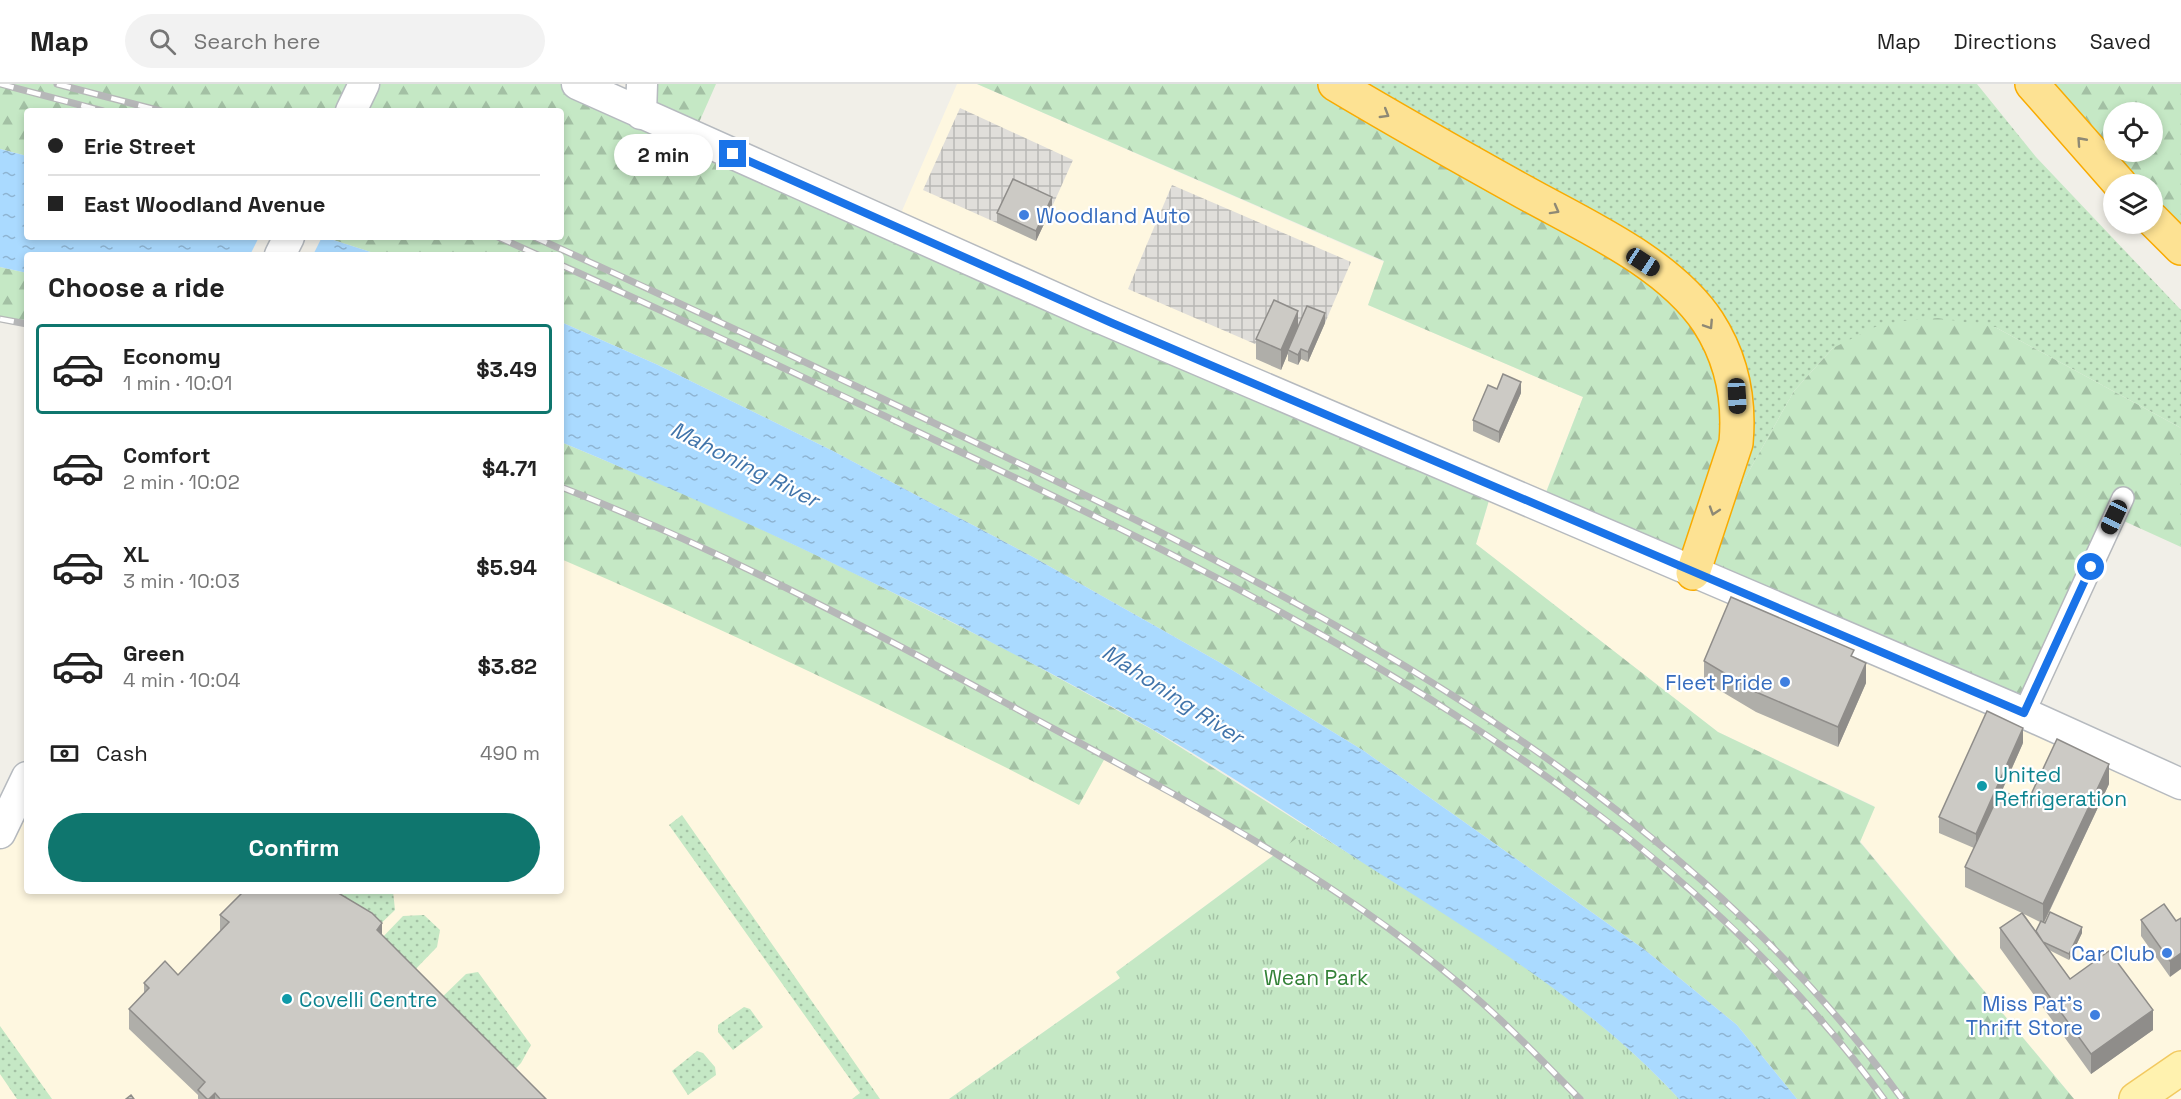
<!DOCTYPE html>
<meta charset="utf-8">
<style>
:root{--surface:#fff;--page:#f2f2f2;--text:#222;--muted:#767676;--line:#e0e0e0;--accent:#0f766e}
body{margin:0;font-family:"Space Grotesk",sans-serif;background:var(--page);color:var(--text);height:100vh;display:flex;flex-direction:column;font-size:22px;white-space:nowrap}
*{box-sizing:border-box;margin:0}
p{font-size:20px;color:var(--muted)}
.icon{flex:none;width:33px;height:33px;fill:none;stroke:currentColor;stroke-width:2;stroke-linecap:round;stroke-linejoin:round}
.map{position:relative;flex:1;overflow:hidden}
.panel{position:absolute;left:24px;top:168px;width:540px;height:642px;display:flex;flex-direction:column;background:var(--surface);border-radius:6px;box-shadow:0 3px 9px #0003}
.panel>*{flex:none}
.hud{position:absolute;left:24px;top:24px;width:540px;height:132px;border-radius:6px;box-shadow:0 3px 9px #0003;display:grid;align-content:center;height:132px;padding:0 24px;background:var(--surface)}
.controls{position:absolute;left:2103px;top:18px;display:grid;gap:12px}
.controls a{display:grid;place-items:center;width:60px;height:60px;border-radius:50%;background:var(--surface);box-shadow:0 3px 9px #0003;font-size:30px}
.end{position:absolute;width:27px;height:27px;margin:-14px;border:8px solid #1a73e8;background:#fff;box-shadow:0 0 0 3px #fff}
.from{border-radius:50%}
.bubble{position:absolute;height:42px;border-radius:21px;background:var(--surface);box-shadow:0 3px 9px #0003;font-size:20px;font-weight:700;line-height:42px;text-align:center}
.car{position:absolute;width:18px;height:36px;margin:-18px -9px;border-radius:8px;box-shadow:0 0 4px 2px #0007;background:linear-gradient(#222 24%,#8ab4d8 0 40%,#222 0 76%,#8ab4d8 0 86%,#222 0)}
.hud b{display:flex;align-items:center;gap:21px;height:57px;font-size:22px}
.hud b+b{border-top:2px solid var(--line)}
.hud i{width:15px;height:15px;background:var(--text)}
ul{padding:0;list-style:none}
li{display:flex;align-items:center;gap:18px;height:90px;margin:0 12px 9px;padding:0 12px;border:3px solid transparent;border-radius:6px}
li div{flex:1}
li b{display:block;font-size:22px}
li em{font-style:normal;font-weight:700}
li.active{border-color:var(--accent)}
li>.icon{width:54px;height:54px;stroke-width:1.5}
h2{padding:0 24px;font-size:27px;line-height:72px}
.pay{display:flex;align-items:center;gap:15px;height:66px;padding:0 24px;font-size:22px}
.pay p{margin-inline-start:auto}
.cta{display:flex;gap:12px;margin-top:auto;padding:12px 24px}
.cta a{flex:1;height:69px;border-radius:36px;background:var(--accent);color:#fff;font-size:24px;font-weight:700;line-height:69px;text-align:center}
header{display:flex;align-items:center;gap:36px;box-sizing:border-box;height:84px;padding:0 30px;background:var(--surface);border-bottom:2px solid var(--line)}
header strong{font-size:28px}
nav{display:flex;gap:33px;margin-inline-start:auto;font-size:21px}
.search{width:420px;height:54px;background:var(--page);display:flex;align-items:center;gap:15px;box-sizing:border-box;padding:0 21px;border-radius:33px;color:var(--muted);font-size:22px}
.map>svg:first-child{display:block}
.commercial{fill:#fef7e0}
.industrial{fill:url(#industrial-grid)}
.grass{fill:url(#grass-dots)}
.forest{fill:url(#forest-firs);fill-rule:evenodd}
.park{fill:url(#park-tufts)}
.water{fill:url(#water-ripples)}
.pier{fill:#f1efe8}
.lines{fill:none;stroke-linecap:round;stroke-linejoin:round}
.street-casing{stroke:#b5b8bc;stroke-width:24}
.secondary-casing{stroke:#b6babf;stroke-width:33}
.primary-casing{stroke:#f2c960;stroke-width:36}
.highway-casing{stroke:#f9ab00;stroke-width:36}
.street{stroke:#fff;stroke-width:21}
.secondary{stroke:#fff;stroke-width:30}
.primary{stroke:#fff2af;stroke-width:33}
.highway{stroke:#fde293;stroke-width:33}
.rail-casing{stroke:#b6b7b8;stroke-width:7}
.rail{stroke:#fff;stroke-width:4.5;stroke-dasharray:14;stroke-linecap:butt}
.wall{fill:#afaea9;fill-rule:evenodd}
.shaded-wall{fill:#8f8d8a}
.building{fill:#cccac5;stroke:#8f8d8a;stroke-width:1.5}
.oneway{stroke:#8e8975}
.route{stroke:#1a73e8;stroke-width:8}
.shop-dot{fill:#3f7fe0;stroke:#fff;stroke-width:2}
.culture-dot{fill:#0f9aa8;stroke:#fff;stroke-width:2}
.labels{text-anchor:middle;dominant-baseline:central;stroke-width:4.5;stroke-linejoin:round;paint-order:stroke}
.shop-label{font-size:21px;fill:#366cbe;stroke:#fff;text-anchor:end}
.culture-label{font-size:21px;fill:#0d838f;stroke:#fff;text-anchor:start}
.park-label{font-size:21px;fill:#348238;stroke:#fff}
.water-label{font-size:22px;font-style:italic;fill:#4174aa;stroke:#fff}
</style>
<header>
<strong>Map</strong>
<div class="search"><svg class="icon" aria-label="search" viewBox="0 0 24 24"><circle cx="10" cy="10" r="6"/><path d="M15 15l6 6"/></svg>Search here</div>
<nav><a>Map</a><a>Directions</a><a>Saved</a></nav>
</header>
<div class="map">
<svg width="2181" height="1015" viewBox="0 0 2181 1015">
<defs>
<pattern id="industrial-grid" width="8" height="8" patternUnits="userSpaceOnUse" patternTransform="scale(1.5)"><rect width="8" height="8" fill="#e0deda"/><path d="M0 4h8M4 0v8" fill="none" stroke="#b9b8b5"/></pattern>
<pattern id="grass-dots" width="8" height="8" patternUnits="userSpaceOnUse" patternTransform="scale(1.5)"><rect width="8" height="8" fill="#c5e8c5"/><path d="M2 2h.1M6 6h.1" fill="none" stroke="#a3c0a4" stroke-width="1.8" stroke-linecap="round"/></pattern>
<pattern id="forest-firs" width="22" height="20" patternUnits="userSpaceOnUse" patternTransform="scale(1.5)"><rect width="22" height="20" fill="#c5e8c5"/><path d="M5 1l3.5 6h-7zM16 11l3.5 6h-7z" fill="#a3c0a4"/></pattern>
<pattern id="park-tufts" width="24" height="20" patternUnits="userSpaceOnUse" patternTransform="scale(1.5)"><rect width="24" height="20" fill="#c5e8c5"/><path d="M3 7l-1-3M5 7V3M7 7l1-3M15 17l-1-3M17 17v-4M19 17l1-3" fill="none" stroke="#a3c0a4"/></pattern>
<pattern id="water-ripples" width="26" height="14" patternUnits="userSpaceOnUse" patternTransform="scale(1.5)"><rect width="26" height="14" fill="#aadaff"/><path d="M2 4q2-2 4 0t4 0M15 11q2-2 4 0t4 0" fill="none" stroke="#8eb4d2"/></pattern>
</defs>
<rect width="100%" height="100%" fill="#f1efe8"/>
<path class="commercial" d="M 957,0 L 977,0 L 1384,178 L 1368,221 L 1583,313 L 1540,423 L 2181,700 L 2181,1015 L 2074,1015 L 1860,757 L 1874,722 L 1718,648 L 1476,460 L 1493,404 L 895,143 Z
M 561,403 L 1057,647 L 1275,770 L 1116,888 L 1120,894 L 949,1015 L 0,1015 L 0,749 L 27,693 L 27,807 L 561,807 Z"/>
<path class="industrial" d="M 960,24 L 1073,76 L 1052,123 L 1013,106 L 997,139 L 923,106 Z
M 1172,101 L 1351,178 L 1325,239 L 1262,263 L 1128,205 Z"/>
<path class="grass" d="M 1335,0 L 1977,0 L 2036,73 L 2181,226 L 2181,344 L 1995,243 L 1833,264 L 1794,307 L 1712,453 L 1736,359 Z
M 682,731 L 880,1015 L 852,1015 L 860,1009 L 669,741 Z
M 304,807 L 393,807 L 395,826 L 371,849 Z
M 424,831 L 440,846 L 437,863 L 406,895 L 379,857 L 403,832 Z
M 478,888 L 531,961 L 521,979 L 506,995 L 433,922 L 466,890 Z
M 744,923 L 750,925 L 763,943 L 733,966 L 718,948 L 718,941 Z
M 0,942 L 52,1015 L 17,1015 L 0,990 Z
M 697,967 L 703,969 L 715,983 L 716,991 L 688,1011 L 672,987 Z"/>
<path class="forest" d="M 0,0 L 577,0 L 641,29 L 642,0 L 716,0 L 693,52 L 1493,403 L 1476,460 L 1718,648 L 1875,723 L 1860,758 L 2074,1015 L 1797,1015 L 1737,941 L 1645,866 L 1364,667 L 1219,578 L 1033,473 L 833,367 L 658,281 L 561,238 L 561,171 L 380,171 L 324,153 L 561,153 L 561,27 L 27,27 L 27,72 L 0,65 Z
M 977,0 L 1335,0 L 1659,188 L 1730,282 L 1712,453 L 1794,307 L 1833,264 L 1875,243 L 1903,237 L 1938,234 L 1995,243 L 2181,344 L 2181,463 L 2115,433 L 2024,629 L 1540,424 L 1583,313 L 1368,221 L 1384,177 Z
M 2032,0 L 2181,0 L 2181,164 L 2153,135 L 2152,100 L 2120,100 ZM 2114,28 L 2152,28 L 2152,68 L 2114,68 Z
M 0,183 L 27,189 L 27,240 L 0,235 Z
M 561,358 L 697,415 L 848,486 L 1017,571 L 1153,646 L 1451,834 L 1679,1015 L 1275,770 L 1105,674 L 1079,721 C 909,633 737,551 561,475 Z"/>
<path class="park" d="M 1309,745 C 1437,826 1575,902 1679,1015 L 949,1015 L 1120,894 L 1116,888 Z"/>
<path class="water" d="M 0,65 L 27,72 L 27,153 L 324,153 L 380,171 L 27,171 L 27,189 L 0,183 Z
M 561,238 L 658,281 L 833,367 L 1033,473 L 1219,578 L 1364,667 L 1645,866 L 1737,941 L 1797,1015 L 1679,1015 C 1589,917 1472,848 1360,777 C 1291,732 1222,685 1150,644 C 960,537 763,442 561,358 Z"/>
<path class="pier" d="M 259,153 L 322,153 L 313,171 L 250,171 Z"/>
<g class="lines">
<g class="street-casing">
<path id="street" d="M 2024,629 L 2123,414"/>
</g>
<g class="secondary-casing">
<path id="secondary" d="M 577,0 L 1091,230 L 2024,629 L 2181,700
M 351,27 L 364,0
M 641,30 L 642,0
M 280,171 L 289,153
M 0,749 L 27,693"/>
</g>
<g class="primary-casing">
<path id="primary" d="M 2136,1015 L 2181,984"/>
</g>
<g class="highway-casing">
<path id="highway" d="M 1335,0 C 1397,37 1461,73 1524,108 C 1585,142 1669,179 1708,238 C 1732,275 1740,315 1736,359 L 1693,489
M 2032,0 L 2120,100
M 2152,135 L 2181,164"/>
</g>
<use href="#street" class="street"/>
<use href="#secondary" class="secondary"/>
<use href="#primary" class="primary"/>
<use href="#highway" class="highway"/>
<g class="rail-casing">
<path id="rail" d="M 0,0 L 103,27
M 57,0 L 161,27
M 498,153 L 538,171
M 534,153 C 669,213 802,277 936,340 C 1288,505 1668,692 1902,1015
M 561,181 C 687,237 811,297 935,356 C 1273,514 1659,706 1884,1015
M 0,235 L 27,240
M 561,403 C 714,463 860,540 1004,618 C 1168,707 1341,794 1481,918 C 1516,949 1547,982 1580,1015"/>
</g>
<use href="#rail" class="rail"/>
</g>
<path class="wall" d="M 1052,123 L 1036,157 L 997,139 L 997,129 Z
M 1325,239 L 1308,278 L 1301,275 L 1298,281 L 1288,277 L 1288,269 L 1281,286 L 1256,275 L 1256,255 L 1298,243 Z
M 1497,305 L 1521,309 L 1499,359 L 1473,347 L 1473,336 Z
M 1854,573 L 1866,599 L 1838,663 L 1756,628 L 1704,597 L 1704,577 Z
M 2023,659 L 2002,707 L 2027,719 L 2109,700 L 2044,839 L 2082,849 L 2069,876 L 2049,866 L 2070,895 L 2153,946 L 2091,990 L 2000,864 L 2000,844 L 2022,829 L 1965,803 L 1965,783 L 1974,764 L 1939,749 L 1939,733 ZM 2024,830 L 2040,838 L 2036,847 Z
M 220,831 L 382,851 L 546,1015 L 198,1015 L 198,1011 L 129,945 L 129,925 L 144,909 L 144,899 L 178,891 L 220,847 Z
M 2141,836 L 2176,837 L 2170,893 L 2141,852 Z"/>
<path class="shaded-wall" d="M 1052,113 L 1052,123 L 1036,157 L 1036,147 Z
M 1298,227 L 1298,247 L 1288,266 L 1288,269 L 1281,286 L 1281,266 Z
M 1325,229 L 1325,239 L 1308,278 L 1308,268 Z
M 1301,265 L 1301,275 L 1298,281 L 1298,271 Z
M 1521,298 L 1521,309 L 1499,359 L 1499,348 Z
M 1866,579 L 1866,599 L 1838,663 L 1838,643 Z
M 2023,644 L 2023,659 L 1976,765 L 1976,750 Z
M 2109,680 L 2109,700 L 2043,840 L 2043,820 Z
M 382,839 L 382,859 L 377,846 Z
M 2082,843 L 2082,849 L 2069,876 L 2069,870 Z
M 2181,869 L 2181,885 L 2170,893 L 2170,877 Z
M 2153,926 L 2153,946 L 2091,990 L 2091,970 Z
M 215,1009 L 215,1015 L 209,1015 Z"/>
<path class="building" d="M 1013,95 L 1052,113 L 1036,147 L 997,129 Z
M 1274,216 L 1298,227 L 1281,266 L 1256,255 Z
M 1307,222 L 1325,229 L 1308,268 L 1301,265 L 1298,271 L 1288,266 Z
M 1503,290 L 1521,298 L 1499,348 L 1473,336 L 1488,301 L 1497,305 Z
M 1731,513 L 1854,566 L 1851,572 L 1866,579 L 1838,643 L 1756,608 L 1704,577 Z
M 1987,627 L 2023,644 L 1976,750 L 1939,733 Z
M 2057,655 L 2109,680 L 2043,820 L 1965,783 L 2001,706 L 2027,719 Z
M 244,807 L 335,807 L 372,829 L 382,839 L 377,846 L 546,1015 L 220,1015 L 215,1009 L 209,1015 L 207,1015 L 198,1006 L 205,998 L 129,925 L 149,904 L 144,899 L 165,877 L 178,891 L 229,838 L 220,831 Z
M 2164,820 L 2176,837 L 2181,834 L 2181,869 L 2170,877 L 2141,836 Z
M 2050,828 L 2082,843 L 2069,870 L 2043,858 L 2036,847 L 2041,837 L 2045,839 Z
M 2022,829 L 2070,895 L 2109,867 L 2153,926 L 2091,970 L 2000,844 Z
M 131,1011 L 134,1015 L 126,1015 Z"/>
<defs><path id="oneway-chevron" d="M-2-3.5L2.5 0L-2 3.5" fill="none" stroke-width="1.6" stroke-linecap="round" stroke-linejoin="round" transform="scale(1.5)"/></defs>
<g class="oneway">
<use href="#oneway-chevron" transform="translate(1385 30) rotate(31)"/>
<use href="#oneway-chevron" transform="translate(2081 57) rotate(-132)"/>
<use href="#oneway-chevron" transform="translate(1555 126) rotate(29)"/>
<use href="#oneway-chevron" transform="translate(1709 241) rotate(57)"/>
<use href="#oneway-chevron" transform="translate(1714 427) rotate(108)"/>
</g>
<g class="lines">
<path class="route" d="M 733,70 L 1112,239 L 2024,629 L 2091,483"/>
</g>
<g class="shop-dot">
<circle cx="1024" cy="131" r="6"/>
<circle cx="1785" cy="598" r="6"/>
<circle cx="2167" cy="869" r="6"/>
<circle cx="2095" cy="931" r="6"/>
</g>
<g class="culture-dot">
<circle cx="1982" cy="702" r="6"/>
<circle cx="287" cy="915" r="6"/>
</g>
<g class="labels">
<g class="shop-label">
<text x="1036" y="131" text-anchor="start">Woodland Auto</text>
<text x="1773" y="598">Fleet Pride</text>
<text x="2155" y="869">Car Club</text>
<text x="2083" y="919">Miss Pat's<tspan x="2083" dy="24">Thrift Store</tspan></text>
</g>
<g class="culture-label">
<text x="1994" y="690">United<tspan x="1994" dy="24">Refrigeration</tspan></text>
<text x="299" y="915">Covelli Centre</text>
</g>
<g class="park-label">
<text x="1316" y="893">Wean Park</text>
</g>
<g class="water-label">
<text transform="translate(745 380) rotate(27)">Mahoning River</text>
<text transform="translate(1173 610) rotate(33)">Mahoning River</text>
</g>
</g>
</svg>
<div class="controls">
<a><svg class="icon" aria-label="locate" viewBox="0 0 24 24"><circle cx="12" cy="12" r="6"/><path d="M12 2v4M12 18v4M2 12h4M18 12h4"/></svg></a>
<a><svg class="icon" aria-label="layers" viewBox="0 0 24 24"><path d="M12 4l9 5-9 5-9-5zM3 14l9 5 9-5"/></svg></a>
</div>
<i class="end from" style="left:2091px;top:483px"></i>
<i class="end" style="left:733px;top:70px"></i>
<div class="bubble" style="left:614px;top:50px;width:99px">2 min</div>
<i class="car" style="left:1643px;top:178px;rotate:123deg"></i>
<i class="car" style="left:1737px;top:312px;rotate:177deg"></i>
<i class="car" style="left:2114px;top:433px;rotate:205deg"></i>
<div class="hud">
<b><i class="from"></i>Erie Street</b>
<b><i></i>East Woodland Avenue</b>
</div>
<section class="panel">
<h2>Choose a ride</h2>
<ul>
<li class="active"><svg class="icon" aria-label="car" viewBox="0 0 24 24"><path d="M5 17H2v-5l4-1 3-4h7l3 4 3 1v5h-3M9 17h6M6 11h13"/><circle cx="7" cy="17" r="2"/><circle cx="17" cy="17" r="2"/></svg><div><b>Economy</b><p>1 min · 10:01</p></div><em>$3.49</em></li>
<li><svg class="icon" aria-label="car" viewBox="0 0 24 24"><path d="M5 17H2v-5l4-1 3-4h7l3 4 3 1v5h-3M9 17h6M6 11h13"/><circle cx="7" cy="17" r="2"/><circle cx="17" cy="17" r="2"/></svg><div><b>Comfort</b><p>2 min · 10:02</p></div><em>$4.71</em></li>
<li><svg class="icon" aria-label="car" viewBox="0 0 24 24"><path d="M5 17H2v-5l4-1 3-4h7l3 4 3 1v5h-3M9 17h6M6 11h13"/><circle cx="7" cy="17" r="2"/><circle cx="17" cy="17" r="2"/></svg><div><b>XL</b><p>3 min · 10:03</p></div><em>$5.94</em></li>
<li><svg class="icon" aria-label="car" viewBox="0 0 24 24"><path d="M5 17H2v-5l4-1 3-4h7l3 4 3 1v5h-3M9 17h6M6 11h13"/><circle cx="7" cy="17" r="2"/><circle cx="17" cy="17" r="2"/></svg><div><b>Green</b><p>4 min · 10:04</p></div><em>$3.82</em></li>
</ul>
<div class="pay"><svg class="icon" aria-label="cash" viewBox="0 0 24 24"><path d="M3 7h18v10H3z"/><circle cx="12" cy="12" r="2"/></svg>Cash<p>490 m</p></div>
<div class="cta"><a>Confirm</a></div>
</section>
</div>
